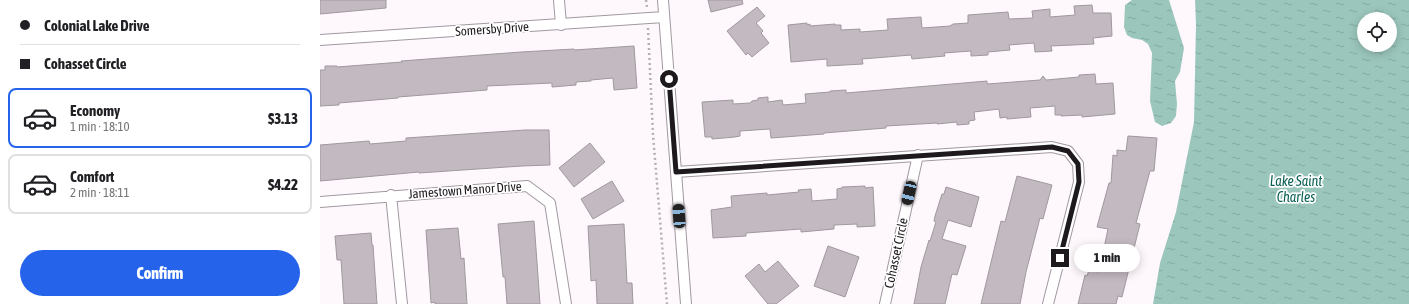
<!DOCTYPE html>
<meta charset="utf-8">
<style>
:root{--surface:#fff;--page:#f2f2f2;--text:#202124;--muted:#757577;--line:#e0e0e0;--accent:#2563eb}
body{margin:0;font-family:"Asap Condensed",sans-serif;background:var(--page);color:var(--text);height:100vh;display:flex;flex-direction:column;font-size:15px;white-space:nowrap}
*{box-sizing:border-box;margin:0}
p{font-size:13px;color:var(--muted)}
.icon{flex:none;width:22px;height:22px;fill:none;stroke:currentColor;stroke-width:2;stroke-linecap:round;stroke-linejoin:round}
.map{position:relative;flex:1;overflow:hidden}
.side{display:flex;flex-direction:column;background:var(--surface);width:320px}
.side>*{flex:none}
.top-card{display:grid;align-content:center;height:88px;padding:0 20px;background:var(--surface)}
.fabs{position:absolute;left:1037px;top:12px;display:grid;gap:8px}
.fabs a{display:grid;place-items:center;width:40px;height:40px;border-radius:50%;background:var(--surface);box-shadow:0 2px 10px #0003;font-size:20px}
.end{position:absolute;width:18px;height:18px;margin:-9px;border:5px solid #1d191c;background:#fff;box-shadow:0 0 0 2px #fff}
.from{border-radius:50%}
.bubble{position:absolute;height:28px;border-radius:14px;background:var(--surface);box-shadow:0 2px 10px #0003;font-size:13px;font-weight:800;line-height:28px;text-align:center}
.car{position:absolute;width:12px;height:24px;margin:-12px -6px;border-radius:5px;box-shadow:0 0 3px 1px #0007;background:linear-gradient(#222 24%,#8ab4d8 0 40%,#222 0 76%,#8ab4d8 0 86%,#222 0)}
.top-card b{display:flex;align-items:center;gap:14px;height:38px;font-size:15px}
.top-card b+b{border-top:1px solid var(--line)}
.top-card i{width:10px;height:10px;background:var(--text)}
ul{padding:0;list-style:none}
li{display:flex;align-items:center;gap:12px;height:60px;margin:0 8px 6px;padding:0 12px;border:2px solid var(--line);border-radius:8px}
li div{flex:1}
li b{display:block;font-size:15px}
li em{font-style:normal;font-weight:800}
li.active{border-color:var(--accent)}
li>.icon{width:36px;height:36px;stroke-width:1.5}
.cta{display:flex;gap:8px;margin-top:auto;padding:8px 20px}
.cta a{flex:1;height:46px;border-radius:24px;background:var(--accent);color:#fff;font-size:16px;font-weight:800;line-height:46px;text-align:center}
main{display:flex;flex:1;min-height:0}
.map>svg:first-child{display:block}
.water{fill:url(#water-ripples);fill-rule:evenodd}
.building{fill:#c3b9c1;stroke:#a1979f}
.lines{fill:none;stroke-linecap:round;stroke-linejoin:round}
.street-casing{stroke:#a198a0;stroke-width:12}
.path{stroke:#b4afb3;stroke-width:2.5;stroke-dasharray:2 3;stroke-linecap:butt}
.street{stroke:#fff;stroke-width:10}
.route{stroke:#1d191c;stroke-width:5}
.labels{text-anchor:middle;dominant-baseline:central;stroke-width:3.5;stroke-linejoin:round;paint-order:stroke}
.street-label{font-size:13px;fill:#1d191c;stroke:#fff}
.water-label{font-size:14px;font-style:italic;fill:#085f52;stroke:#fff}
</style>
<main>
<section class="side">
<div class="top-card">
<b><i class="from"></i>Colonial Lake Drive</b>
<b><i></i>Cohasset Circle</b>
</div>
<ul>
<li class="active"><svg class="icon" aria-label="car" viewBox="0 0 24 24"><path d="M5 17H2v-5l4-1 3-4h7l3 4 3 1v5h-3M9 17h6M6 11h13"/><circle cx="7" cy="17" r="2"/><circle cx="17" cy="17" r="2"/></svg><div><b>Economy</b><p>1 min · 18:10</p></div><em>$3.13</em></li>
<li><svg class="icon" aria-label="car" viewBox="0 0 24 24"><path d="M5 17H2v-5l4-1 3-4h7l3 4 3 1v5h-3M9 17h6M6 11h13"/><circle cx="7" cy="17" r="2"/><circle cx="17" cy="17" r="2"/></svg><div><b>Comfort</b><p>2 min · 18:11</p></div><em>$4.22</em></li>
</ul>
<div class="cta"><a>Confirm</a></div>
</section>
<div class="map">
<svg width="1089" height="304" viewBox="0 0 1089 304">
<defs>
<pattern id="water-ripples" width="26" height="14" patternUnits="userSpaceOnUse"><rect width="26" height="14" fill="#9bc6bb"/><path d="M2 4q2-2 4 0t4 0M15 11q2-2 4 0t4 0" fill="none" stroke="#85aaa0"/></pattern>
</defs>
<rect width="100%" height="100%" fill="#fef8fd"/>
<path class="water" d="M 812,0 L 849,0 L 864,48 L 860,72 L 855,81 L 857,104 L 856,116 L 851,123 L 842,126 L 835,122 L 830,101 L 832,53 L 828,44 L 822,40 L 812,38 L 807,35 L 804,27 L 805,5 Z
M 875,0 L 1089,0 L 1089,304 L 833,304 L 840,263 L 856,212 L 874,122 L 876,24 ZM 1044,19 L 1070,19 L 1070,45 L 1044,45 Z"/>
<path class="building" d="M 0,0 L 66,0 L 66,8 L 0,14 Z
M 388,0 L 422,0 L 423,4 L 391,12 Z
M 772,5 L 773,13 L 791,13 L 792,36 L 773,38 L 774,44 L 731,46 L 732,51 L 715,52 L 714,43 L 689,45 L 690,50 L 668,52 L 668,55 L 651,56 L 651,51 L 624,53 L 625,56 L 592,59 L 591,55 L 542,59 L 543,64 L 507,66 L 507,59 L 471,62 L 468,25 L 487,23 L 487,25 L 490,24 L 490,26 L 515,24 L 515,25 L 521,25 L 521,30 L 540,29 L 540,32 L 568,30 L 567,19 L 601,17 L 602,28 L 630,26 L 633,24 L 648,23 L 648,15 L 688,12 L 689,19 L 713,18 L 712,11 L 730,9 L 730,17 L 755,15 L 754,6 Z
M 437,7 L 445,16 L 436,23 L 443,31 L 441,33 L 449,43 L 432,57 L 428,53 L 426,55 L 407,31 Z
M 314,46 L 317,88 L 294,90 L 293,78 L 271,80 L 271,81 L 256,82 L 256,85 L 232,87 L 232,83 L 167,86 L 167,90 L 78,97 L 78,98 L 19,103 L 19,105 L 0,106 L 0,70 L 5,70 L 5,66 L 17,66 L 17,67 L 82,62 L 81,61 L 201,52 L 254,49 L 254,50 Z
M 775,74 L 776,84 L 793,83 L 795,114 L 762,117 L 762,115 L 741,116 L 741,115 L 735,115 L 735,106 L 710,108 L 711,117 L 687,119 L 687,117 L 680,118 L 679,109 L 654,112 L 655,120 L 649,121 L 649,124 L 637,125 L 637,122 L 617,124 L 617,123 L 566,126 L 566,128 L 504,133 L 504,134 L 451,138 L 450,129 L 420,131 L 420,136 L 415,137 L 392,139 L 392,137 L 385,137 L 382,102 L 413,100 L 413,104 L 430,103 L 432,101 L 438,100 L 438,98 L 448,97 L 448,102 L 462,100 L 463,105 L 486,103 L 485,94 L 510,92 L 510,91 L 526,90 L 526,93 L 667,81 L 667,84 L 720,80 L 723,76 L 726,80 L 759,77 L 759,75 Z
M 205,130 L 229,130 L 230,165 L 202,166 L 99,173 L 99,172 L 0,181 L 0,145 L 49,141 L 50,144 L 86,141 L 86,138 Z
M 808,136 L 837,138 L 834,171 L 830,171 L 816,223 L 820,224 L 802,297 L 798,296 L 796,304 L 758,304 L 765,275 L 767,276 L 769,270 L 778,272 L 780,267 L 788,229 L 777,227 L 789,183 L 791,183 L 793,155 L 797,156 L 797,150 L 806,151 Z
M 270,143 L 285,162 L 254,187 L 239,168 Z
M 697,176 L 732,185 L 723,219 L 720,218 L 706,272 L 700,304 L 661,304 L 681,221 L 685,222 Z
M 292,181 L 304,201 L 273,219 L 261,199 Z
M 545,186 L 545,188 L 553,187 L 555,226 L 537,227 L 537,224 L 514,225 L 514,229 L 481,232 L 481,229 L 426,233 L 426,236 L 393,238 L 391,210 L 412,207 L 411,196 L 447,193 L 447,195 L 479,192 L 478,190 L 491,189 L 492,201 L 517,199 L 517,189 L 522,188 L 522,187 Z
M 626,187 L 659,197 L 651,227 L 628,220 L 622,239 L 646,246 L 637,275 L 632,274 L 625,304 L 594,304 L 601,267 L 609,240 L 610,241 L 616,222 L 614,221 L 615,216 L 622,194 L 624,194 Z
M 214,221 L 220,304 L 187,304 L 185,277 L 183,277 L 178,224 Z
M 304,224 L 307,283 L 312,283 L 313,304 L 277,304 L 276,280 L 271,281 L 268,226 Z
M 138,228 L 141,259 L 144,258 L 147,304 L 115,304 L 115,302 L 111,303 L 106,230 Z
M 51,233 L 52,245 L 53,245 L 57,304 L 24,304 L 21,260 L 17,260 L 15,236 Z
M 508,246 L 539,257 L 525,297 L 494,286 Z
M 458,261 L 479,286 L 456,304 L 448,304 L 425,276 L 439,264 L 445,272 Z"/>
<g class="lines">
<g class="street-casing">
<path id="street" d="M 239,0 L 241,25
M 343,0 L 366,304
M 0,40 L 344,17
M 356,172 L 732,147 L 748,151 L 758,164 L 759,182 L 728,304
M 71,195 L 82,304
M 0,202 L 207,186 L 230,203 L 246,304
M 565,304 L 598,155"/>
</g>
<path class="path" d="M 326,0 L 327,7
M 328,28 L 333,135 L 347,304"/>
<use href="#street" class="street"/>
</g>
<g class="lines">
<path class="route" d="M 349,79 L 356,172 L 732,147 L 748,151 L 758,164 L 759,182 L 740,258"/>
</g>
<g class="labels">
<g class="street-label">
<text transform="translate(172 29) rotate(-4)">Somersby Drive</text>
<text transform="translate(145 190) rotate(-4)">Jamestown Manor Drive</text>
<text transform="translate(576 253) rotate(-78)">Cohasset Circle</text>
</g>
<g class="water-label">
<text x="976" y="181">Lake Saint<tspan x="976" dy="16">Charles</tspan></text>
</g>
</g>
</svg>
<div class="fabs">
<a><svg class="icon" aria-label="locate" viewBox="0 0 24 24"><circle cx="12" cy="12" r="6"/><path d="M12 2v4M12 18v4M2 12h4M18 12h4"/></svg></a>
</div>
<i class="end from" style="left:349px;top:79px"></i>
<i class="end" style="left:740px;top:258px"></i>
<div class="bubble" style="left:754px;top:244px;width:66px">1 min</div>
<i class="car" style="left:589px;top:193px;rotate:193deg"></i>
<i class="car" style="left:359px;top:216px;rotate:356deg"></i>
</div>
</main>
